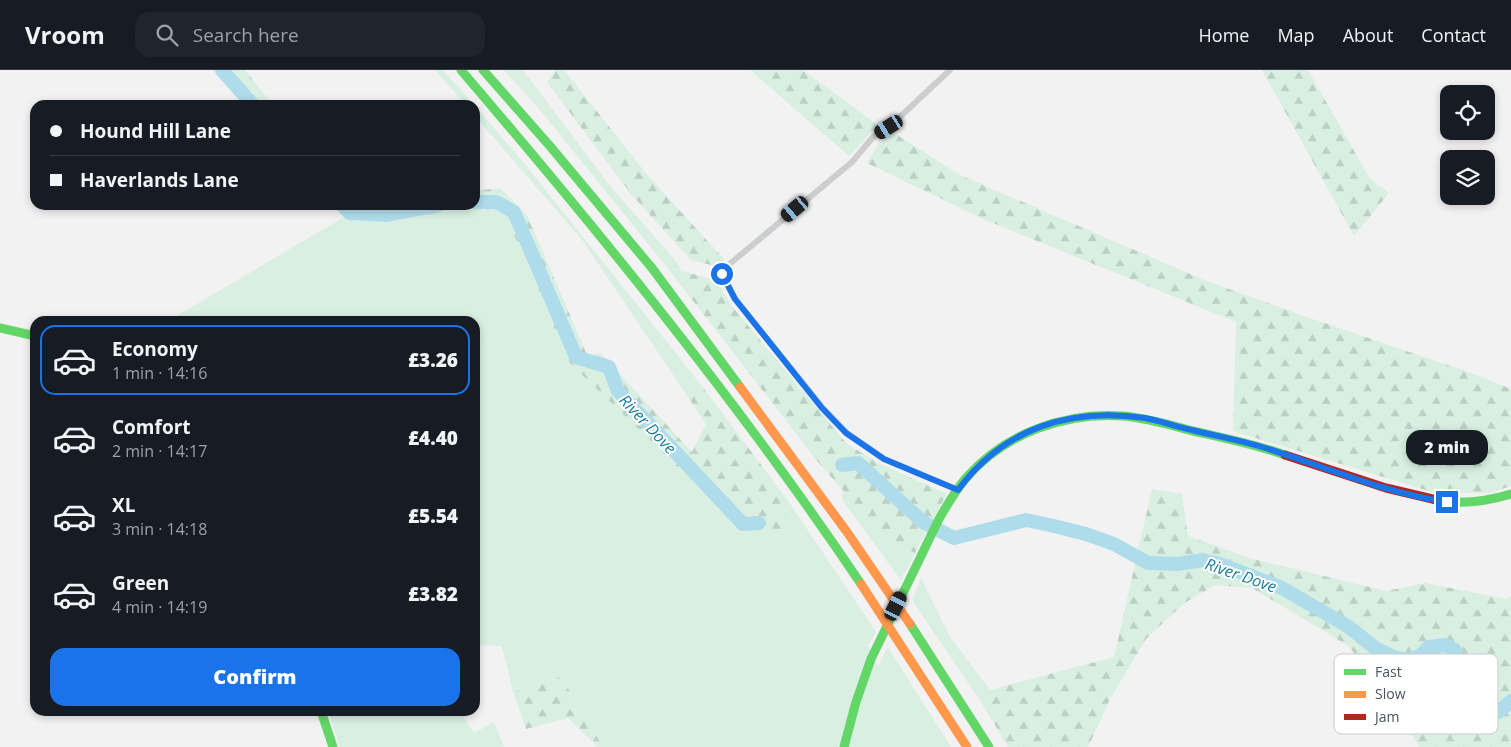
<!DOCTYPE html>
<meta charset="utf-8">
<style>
:root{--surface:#171b24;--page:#20242c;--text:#f1f3f6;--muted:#9ea1a6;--line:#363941;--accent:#1a73e8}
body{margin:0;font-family:"Open Sans",sans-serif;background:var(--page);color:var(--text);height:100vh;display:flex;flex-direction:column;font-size:19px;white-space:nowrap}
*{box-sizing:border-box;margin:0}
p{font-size:16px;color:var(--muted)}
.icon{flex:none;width:28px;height:28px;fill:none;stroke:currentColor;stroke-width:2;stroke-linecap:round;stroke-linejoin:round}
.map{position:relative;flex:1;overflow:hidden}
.details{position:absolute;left:30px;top:246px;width:450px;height:400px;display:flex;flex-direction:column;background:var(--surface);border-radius:15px;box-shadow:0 2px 8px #0003}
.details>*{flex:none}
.top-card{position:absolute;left:30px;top:30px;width:450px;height:110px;border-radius:15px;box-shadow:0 2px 8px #0003;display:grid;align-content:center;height:110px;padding:0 20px;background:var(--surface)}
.fabs{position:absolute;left:1440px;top:15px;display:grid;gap:10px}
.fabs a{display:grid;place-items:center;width:55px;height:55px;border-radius:10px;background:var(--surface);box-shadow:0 2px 8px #0003;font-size:25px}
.end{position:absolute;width:22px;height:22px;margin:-11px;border:6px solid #1a73e8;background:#fff;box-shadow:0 0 0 2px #fff}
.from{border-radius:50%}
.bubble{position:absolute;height:35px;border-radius:15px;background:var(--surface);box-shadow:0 2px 8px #0003;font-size:16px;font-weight:800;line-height:35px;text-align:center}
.car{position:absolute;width:15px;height:30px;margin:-15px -8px;border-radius:6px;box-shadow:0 0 4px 1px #0007;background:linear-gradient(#222 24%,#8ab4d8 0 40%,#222 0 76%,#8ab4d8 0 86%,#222 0)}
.top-card b{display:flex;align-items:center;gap:18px;height:48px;font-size:19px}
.top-card b+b{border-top:1px solid var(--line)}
.top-card i{width:12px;height:12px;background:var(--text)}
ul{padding:9px 0 0;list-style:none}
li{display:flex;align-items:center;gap:15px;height:70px;margin:0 10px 8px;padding:0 10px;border:2px solid transparent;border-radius:15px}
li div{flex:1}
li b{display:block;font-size:19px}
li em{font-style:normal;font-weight:800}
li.current{border-color:var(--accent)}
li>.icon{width:45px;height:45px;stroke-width:1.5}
.cta{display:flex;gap:10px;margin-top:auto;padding:10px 20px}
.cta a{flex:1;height:58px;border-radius:15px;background:var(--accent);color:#fff;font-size:20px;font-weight:800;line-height:58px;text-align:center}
header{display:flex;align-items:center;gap:30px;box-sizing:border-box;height:70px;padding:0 25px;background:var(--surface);border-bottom:1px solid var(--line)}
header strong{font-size:24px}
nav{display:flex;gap:28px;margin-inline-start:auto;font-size:18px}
.search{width:350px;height:45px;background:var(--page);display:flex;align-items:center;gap:12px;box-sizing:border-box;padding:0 18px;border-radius:15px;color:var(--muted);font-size:19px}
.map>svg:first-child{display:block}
.green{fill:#d8efe2}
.forest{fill:url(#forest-firs)}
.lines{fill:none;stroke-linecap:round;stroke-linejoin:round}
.river{stroke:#afdcea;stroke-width:14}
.street{stroke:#cbcdcf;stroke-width:6}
.fast{stroke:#63d668;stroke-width:9}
.slow{stroke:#ff974d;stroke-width:9}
.jam{stroke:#b3261e;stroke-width:9}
.route{stroke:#1a73e8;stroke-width:6}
.labels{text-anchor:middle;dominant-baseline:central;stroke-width:4;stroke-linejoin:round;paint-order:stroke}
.water-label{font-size:16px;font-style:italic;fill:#167c9d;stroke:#fff}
.key{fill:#fff;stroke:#c8cbce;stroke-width:1}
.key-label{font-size:14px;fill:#49535d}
</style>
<header>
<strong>Vroom</strong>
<div class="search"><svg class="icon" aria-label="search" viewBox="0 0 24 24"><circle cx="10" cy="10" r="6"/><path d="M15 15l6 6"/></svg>Search here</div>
<nav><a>Home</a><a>Map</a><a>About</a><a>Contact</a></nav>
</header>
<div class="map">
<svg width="1511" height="677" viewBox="0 0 1511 677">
<defs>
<pattern id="forest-firs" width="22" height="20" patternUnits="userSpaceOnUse" patternTransform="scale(1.25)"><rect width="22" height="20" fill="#d8efe2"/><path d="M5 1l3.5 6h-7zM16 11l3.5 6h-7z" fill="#bbcfc4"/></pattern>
</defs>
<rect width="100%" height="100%" fill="#f2f2f2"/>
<path class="green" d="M 435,0 L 443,0 L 474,35 L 466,35 Z
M 504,0 L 523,0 L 610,116 L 674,189 L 682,200 L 666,196 L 540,40 Z
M 475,36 L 524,93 L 702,316 L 688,327 L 583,171 L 475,46 Z
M 462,138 L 487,140 L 509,151 L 569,292 L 659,379 L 737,461 L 782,466 L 789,432 L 876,562 L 868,576 L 878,597 L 888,577 L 951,677 L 603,677 L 561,607 L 513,622 L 502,576 L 475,575 L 475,251 L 168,251 L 344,147 L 385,153 Z
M 843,420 L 885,468 L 915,483 L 901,510 L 842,430 Z
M 921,508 L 950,567 L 990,620 L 981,632 L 912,530 Z
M 328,641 L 460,641 L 474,663 L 494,652 L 504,677 L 340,677 Z"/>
<path class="forest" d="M 212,0 L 245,0 L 273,35 L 244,35 Z
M 556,0 L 564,0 L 649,107 L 725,190 L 711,195 L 691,190 L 631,124 L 547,12 Z
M 750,0 L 803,0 L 878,55 L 849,86 Z
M 1262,0 L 1308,0 L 1370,109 L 1389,123 L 1354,166 Z
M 894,63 L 960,105 L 1204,210 L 1301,245 L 1477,305 L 1511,319 L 1511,416 L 1490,423 L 1432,422 L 1233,361 L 1236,252 L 983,149 L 867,93 L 878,74 Z
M 500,118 L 527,145 L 588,287 L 600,283 L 692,382 L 706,354 L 688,327 L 702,316 L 789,432 L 783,466 L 737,461 L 659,379 L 569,292 L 508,151 L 487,140 L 462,138 L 385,153 L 344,147 L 333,135 L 475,135 L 475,121 Z
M 666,196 L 717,211 L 731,235 L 847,374 L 880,394 L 947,424 L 915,483 L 885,468 L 818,392 Z
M 1152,419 L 1182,424 L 1188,466 L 1253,489 L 1386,521 L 1425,513 L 1507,529 L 1511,526 L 1511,677 L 1419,677 L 1386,619 L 1347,575 L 1252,518 L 1215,515 L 1183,534 L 1146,569 L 1110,629 L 1088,677 L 1008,677 L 981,632 L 990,620 L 1114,587 Z
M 561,607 L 603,677 L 598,677 L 568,648 L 526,659 L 513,622 Z"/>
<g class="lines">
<path class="river" d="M 222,0 L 253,35
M 475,132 L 496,132 L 514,142 L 576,287 L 609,297 L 618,321 L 743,454 L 759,453
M 342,135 L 350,143 L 387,145 L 439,135
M 842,395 L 858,393 L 923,452 L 954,468 L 1026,450 L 1054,456 L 1086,464 L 1114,474 L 1148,493 L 1178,494 L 1203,490 L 1220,494 L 1282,518 L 1349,557 L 1375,578 L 1393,587 L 1407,590 L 1420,586 L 1429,577 L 1445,575 L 1455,580 L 1459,606 L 1453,615 C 1462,623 1466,621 1475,625 C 1484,630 1488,638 1498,642 L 1511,631"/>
<path class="street" d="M 950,0 L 889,57 L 873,67 L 852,92 L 726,197 L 722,201 L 722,204 L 735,229 L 822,337 L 847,363 L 884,389 L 958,420"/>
<path class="fast" d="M 461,0 C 602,165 740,334 861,514
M 483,0 L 549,75 L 652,198 L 740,317
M 0,258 L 35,266
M 1441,431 C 1465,434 1488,431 1511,424
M 910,554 L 989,677
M 321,641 L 333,677
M 844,677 L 856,632 L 871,589 L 939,449 C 947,435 956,420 966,408 C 1005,363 1065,342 1123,346 C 1147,348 1170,355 1193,361 C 1224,368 1255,374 1285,385"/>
<path class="slow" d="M 740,317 L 847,462 L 910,554
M 861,514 L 967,677"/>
<path class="jam" d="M 1285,385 L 1386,418 L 1441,431"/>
</g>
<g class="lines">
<path class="route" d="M 722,204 L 735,229 L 822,338 L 846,363 L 884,389 L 958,420 C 1004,358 1070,337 1145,348 C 1161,351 1177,357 1192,360 C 1216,366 1239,370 1262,377 C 1324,396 1383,423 1447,432"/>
</g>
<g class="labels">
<g class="water-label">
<text transform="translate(648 354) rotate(47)">River Dove</text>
<text transform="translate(1241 505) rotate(19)">River Dove</text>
</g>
</g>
<rect x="1334" y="584" width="164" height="80" rx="8" class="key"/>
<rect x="1344" y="599" width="22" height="6" fill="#63d668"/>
<rect x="1344" y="621" width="22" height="7" fill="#ff974d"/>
<rect x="1344" y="644" width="22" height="6" fill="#b3261e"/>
<g class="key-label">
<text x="1375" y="607">Fast</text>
<text x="1375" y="629">Slow</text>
<text x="1375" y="652">Jam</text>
</g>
</svg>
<div class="fabs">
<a><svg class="icon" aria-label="locate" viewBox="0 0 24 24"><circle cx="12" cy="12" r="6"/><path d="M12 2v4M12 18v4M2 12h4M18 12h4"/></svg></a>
<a><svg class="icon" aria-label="layers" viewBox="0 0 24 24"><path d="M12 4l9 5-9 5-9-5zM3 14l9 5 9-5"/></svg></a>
</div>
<i class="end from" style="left:722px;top:204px"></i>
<i class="end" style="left:1447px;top:432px"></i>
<div class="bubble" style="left:1406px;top:360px;width:82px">2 min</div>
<i class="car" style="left:889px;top:57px;rotate:238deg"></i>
<i class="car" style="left:795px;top:139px;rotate:230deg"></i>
<i class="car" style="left:896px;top:536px;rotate:26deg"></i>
<div class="top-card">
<b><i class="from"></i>Hound Hill Lane</b>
<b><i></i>Haverlands Lane</b>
</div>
<section class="details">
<ul>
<li class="current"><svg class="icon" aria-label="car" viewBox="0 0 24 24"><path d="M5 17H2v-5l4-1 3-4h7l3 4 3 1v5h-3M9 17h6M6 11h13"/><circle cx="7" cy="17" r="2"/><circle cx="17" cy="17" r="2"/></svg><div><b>Economy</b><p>1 min · 14:16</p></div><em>£3.26</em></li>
<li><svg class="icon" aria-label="car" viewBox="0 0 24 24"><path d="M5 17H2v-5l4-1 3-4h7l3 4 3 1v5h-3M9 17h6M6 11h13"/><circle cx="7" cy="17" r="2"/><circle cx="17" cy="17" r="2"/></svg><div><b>Comfort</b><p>2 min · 14:17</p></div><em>£4.40</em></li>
<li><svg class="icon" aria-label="car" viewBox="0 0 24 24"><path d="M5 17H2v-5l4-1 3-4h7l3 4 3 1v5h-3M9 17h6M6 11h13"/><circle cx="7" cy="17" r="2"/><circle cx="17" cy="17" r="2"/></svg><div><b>XL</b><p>3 min · 14:18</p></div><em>£5.54</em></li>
<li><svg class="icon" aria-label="car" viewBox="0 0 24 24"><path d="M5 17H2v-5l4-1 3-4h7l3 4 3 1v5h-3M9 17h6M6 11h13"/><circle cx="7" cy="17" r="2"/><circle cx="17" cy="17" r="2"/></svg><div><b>Green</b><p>4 min · 14:19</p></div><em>£3.82</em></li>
</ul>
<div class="cta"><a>Confirm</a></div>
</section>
</div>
